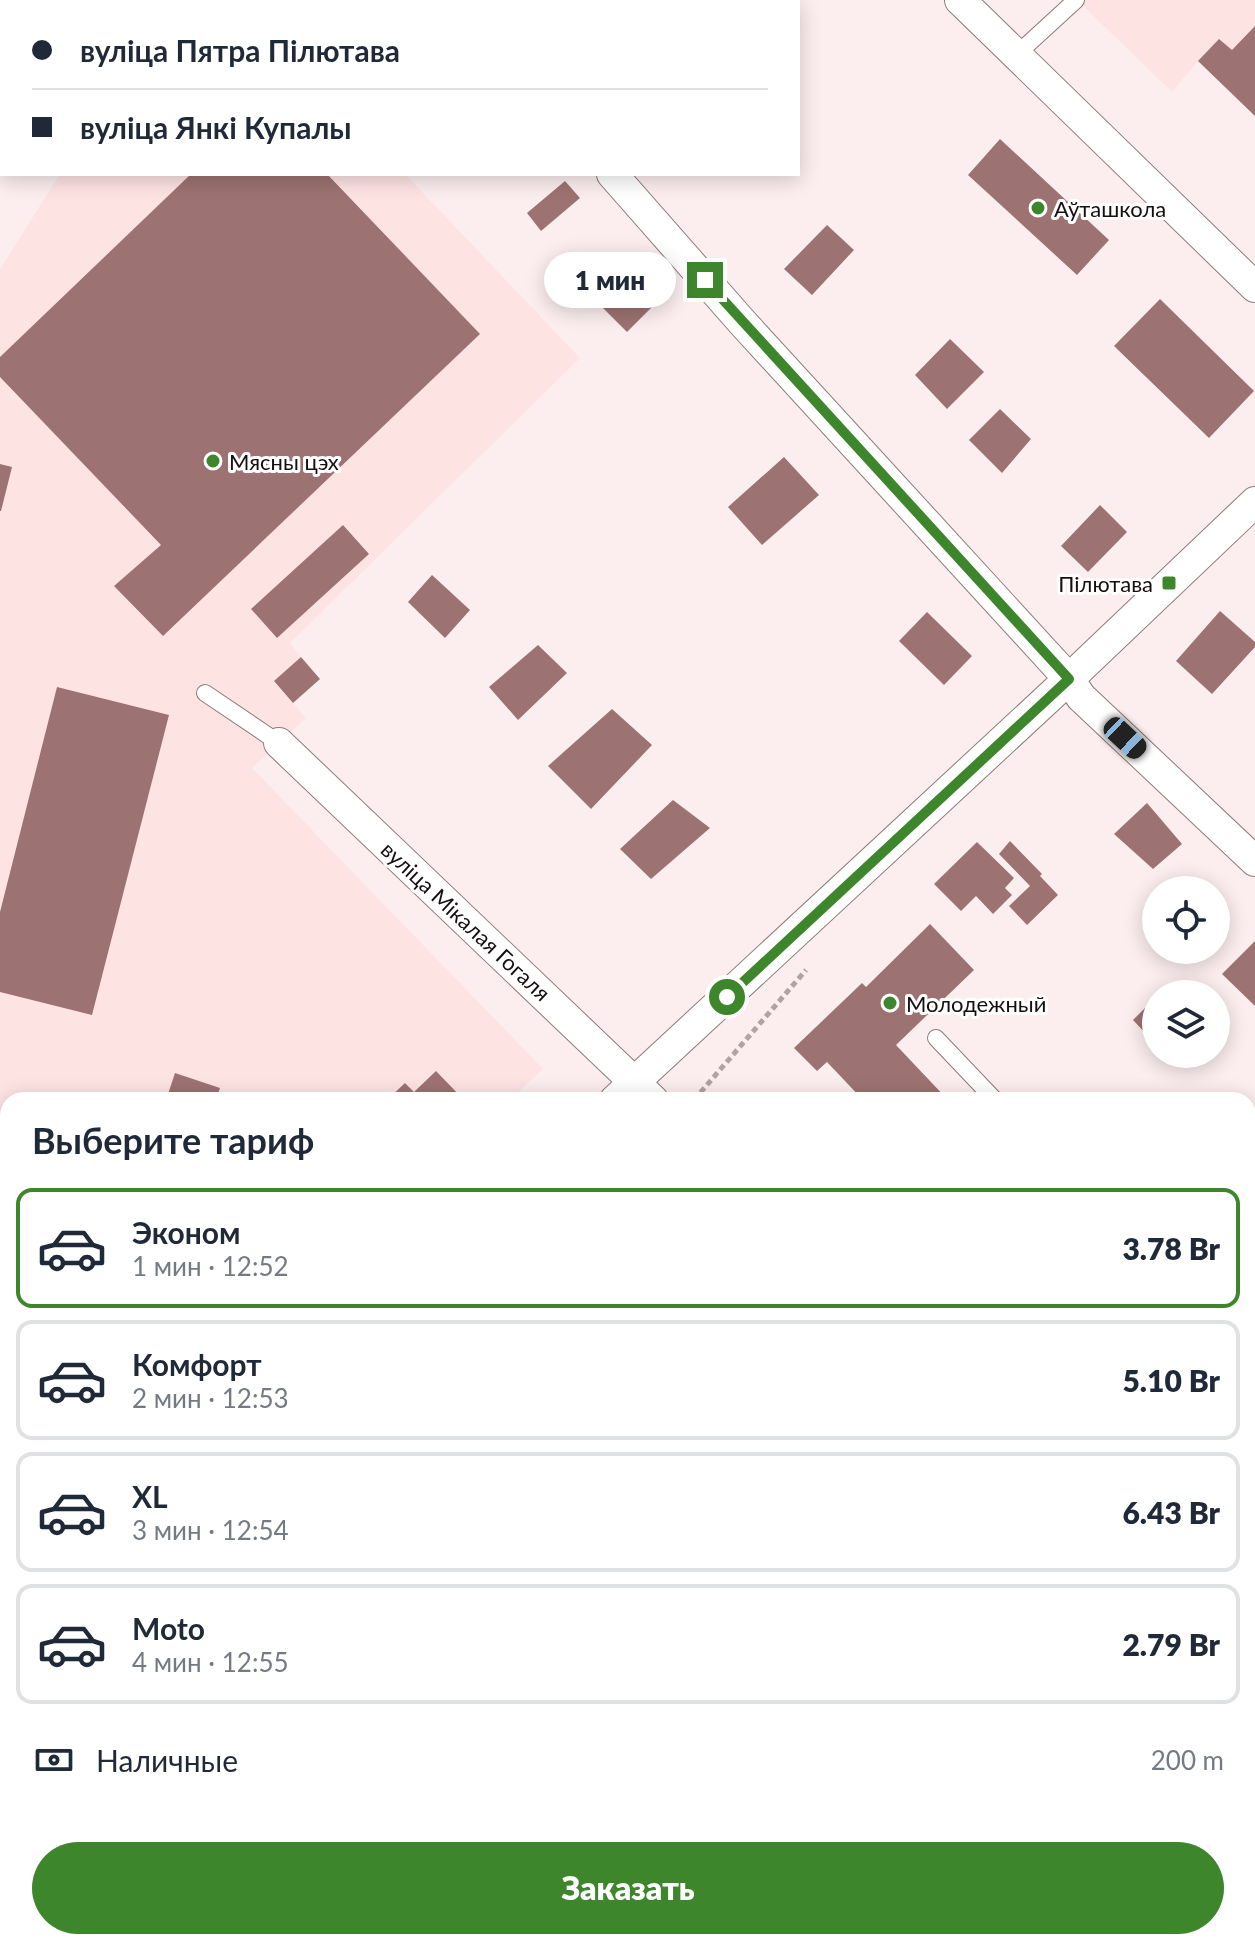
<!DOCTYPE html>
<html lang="ru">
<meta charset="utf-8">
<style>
:root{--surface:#fff;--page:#f2f2f3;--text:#1f2937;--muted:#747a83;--line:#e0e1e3;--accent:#3e862c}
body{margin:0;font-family:Lato,sans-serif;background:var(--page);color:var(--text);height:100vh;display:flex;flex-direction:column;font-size:30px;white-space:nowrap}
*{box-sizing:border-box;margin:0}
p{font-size:26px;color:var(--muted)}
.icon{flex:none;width:44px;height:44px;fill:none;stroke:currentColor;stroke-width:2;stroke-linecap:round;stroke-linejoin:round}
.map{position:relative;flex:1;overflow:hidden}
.side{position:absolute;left:0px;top:1092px;width:1256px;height:858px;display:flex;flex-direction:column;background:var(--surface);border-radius:24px 24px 0 0;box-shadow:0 4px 20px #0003}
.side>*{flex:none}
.banner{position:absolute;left:0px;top:0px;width:800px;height:176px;box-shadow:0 4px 20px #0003;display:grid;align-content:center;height:176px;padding:0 32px;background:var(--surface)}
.buttons{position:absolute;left:1142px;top:876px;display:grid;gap:16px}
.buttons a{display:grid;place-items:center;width:88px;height:88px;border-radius:50%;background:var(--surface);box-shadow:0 4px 20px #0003;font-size:40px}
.end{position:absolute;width:36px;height:36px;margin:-18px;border:10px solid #3e862c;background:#fff;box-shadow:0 0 0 4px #fff}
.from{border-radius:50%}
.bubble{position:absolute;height:56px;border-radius:28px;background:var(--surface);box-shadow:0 4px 20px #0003;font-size:26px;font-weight:800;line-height:56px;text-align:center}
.car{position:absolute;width:24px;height:48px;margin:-24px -12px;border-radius:10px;box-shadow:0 0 6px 2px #0007;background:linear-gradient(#222 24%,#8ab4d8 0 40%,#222 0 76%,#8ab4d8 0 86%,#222 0)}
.banner b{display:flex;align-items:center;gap:28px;height:76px;font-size:30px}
.banner b+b{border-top:2px solid var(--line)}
.banner i{width:20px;height:20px;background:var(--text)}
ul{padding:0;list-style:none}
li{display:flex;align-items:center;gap:24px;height:120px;margin:0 16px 12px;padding:0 16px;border:4px solid var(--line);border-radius:16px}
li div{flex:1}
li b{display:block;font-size:30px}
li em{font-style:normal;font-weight:800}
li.current{border-color:var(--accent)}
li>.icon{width:72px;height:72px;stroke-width:1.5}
h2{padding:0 32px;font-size:36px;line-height:96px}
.pay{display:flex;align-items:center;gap:20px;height:88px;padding:0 32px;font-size:30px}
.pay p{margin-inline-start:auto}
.cta{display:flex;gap:16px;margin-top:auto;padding:16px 32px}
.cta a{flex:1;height:92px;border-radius:48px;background:var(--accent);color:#fff;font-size:32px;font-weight:800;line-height:92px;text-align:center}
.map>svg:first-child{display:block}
.built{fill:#fee3e3}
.building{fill:#9d7272}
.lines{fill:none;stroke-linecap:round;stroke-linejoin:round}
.lane-casing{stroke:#8f7a7a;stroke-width:18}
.street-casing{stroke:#8f7a7a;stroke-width:32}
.path{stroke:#afa3a3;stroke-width:5;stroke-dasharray:6 4;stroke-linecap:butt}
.lane{stroke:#fff;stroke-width:16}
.street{stroke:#fff;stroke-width:30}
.route{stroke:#3e862c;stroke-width:10}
.poi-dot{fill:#3e862c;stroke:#fff;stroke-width:3}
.labels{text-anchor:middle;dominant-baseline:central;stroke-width:6;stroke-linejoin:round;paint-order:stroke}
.poi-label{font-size:22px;fill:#170f0f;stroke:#fff;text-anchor:start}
.street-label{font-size:22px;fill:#170f0f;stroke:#fff}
</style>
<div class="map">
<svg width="1255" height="1949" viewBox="0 0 1255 1949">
<rect width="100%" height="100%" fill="#fceeee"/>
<path class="built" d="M 1077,0 L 1255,0 L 1255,116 L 1198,61 L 1172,92 Z
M 60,174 L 405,174 L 580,358 L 290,643 L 301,657 L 274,682 L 306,718 L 252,768 L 543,1069 L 510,1100 L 8,1100 L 8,1579 L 0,1587 L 0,269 Z
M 220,1942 L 560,1942 L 553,1949 L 228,1949 Z"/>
<path class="building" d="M 1255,26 L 1255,116 L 1198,61 L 1219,39 L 1232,50 Z
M 1000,139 L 1109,240 L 1077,275 L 968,175 Z
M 191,174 L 327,174 L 480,334 L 163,636 L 114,586 L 161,545 L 0,377 L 0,357 Z
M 565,181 L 580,198 L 541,231 L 527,213 Z
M 827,225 L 854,250 L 812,295 L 784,269 Z
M 628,268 L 659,300 L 627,332 L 595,300 Z
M 1160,299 L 1254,391 L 1209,438 L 1114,346 Z
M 950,339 L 984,372 L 947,409 L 915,375 Z
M 1000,409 L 1031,439 L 1002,473 L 969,440 Z
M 784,457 L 819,495 L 762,545 L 728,507 Z
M 0,464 L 12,467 L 1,511 L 0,511 Z
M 1100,505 L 1127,532 L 1088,572 L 1061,546 Z
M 343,525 L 369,554 L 277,638 L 251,609 Z
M 432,575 L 470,610 L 445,638 L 408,602 Z
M 1220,611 L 1255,642 L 1255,647 L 1212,694 L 1176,661 Z
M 927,612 L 972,656 L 944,685 L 899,641 Z
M 538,645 L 567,673 L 518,720 L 489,687 Z
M 301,657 L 320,679 L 293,703 L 274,681 Z
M 57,687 L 169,715 L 92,1015 L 0,992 L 0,912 Z
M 612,709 L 652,745 L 591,809 L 548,766 Z
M 673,800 L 710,828 L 651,879 L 620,849 Z
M 1147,803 L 1182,844 L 1153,869 L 1114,834 Z
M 1010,841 L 1042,874 L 1040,876 L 1058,895 L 1027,925 L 1009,906 L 1030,886 L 999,854 Z
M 977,842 L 1014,878 L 1005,888 L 1012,895 L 993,914 L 976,896 L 961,911 L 934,884 Z
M 930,924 L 974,970 L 896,1045 L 948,1100 L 863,1100 L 827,1062 L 817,1071 L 794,1048 L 862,983 L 866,987 Z
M 1255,941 L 1255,1006 L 1222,974 Z
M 1156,997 L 1156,1031 L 1149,1037 L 1133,1020 Z
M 436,1071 L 464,1100 L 387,1100 L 405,1083 L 414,1092 Z
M 175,1073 L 220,1088 L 216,1100 L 166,1100 Z
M 0,1154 L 8,1156 L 8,1279 L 1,1307 Z
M 1248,1413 L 1255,1420 L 1255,1504 L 1253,1506 L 1248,1501 Z
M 8,1482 L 8,1561 L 0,1568 L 0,1490 Z
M 1248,1804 L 1255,1812 L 1255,1904 L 1248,1897 Z
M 211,1942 L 216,1942 L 222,1949 L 229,1942 L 236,1942 L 242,1949 L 203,1949 Z
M 267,1942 L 317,1942 L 310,1949 L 275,1949 Z"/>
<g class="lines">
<g class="lane-casing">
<path id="lane" d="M 468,0 L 469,2
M 1016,55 L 1076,0
M 205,693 L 279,743
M 936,1038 L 995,1100
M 1248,1363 L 1255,1370
M 1248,1585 L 1255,1578
M 111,1942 L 118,1949
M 1245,1942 L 1252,1949"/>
</g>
<g class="street-casing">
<path id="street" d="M 960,0 L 1255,287
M 612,174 L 742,322 L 1069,679 L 1081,697 L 1255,861
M 279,743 L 653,1100
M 615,1100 L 1069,679 L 1255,502
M 0,1689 L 8,1676
M 1248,1711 L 1255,1718
M 988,1949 L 996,1942"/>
</g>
<path class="path" d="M 99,2 L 101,0
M 0,132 L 2,129
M 694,1100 L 806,970"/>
<use href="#lane" class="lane"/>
<use href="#street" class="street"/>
</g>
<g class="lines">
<path class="route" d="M 705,280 L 1069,679 L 727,997"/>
</g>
<g class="poi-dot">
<circle cx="1038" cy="208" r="8"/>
<circle cx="213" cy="461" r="8"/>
<rect x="1161" y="575" width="16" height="16" rx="4"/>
<circle cx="890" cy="1003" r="8"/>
</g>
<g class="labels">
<g class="poi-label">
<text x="1054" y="208">Аўташкола</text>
<text x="229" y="461">Мясны цэх</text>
<text x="1153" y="583" text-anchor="end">Пілютава</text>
<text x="906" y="1003">Молодежный</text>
</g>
<g class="street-label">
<text transform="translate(466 921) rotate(43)">вуліца Мікалая Гогаля</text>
</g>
</g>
</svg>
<div class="buttons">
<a><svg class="icon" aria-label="locate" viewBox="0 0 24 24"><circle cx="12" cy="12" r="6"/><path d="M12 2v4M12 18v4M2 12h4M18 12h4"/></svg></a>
<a><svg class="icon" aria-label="layers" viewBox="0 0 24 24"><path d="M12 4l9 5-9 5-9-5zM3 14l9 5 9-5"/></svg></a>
</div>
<i class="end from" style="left:727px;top:997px"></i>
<i class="end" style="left:705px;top:280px"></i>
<div class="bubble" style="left:544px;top:252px;width:132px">1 мин</div>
<i class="car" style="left:1125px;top:738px;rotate:133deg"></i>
<div class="banner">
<b><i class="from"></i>вуліца Пятра Пілютава</b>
<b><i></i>вуліца Янкі Купалы</b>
</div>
<section class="side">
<h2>Выберите тариф</h2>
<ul>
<li class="current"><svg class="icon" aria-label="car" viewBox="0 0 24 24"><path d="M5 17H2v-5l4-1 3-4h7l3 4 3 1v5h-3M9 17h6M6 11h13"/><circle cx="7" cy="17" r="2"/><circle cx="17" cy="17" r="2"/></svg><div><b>Эконом</b><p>1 мин · 12:52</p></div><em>3.78 Br</em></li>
<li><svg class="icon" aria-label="car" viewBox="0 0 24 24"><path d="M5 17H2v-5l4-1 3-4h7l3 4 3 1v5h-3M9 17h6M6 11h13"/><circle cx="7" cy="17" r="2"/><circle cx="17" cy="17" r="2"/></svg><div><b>Комфорт</b><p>2 мин · 12:53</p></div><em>5.10 Br</em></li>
<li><svg class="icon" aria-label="car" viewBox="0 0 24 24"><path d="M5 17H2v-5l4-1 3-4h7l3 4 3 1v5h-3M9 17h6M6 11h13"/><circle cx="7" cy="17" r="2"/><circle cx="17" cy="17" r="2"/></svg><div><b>XL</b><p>3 мин · 12:54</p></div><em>6.43 Br</em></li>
<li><svg class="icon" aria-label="car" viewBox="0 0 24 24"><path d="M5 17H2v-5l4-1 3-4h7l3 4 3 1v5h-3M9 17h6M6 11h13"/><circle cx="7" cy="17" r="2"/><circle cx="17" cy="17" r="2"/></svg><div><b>Moto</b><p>4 мин · 12:55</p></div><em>2.79 Br</em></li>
</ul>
<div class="pay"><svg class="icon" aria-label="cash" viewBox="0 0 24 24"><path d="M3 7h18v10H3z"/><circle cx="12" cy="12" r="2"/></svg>Наличные<p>200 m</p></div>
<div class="cta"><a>Заказать</a></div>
</section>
</div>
